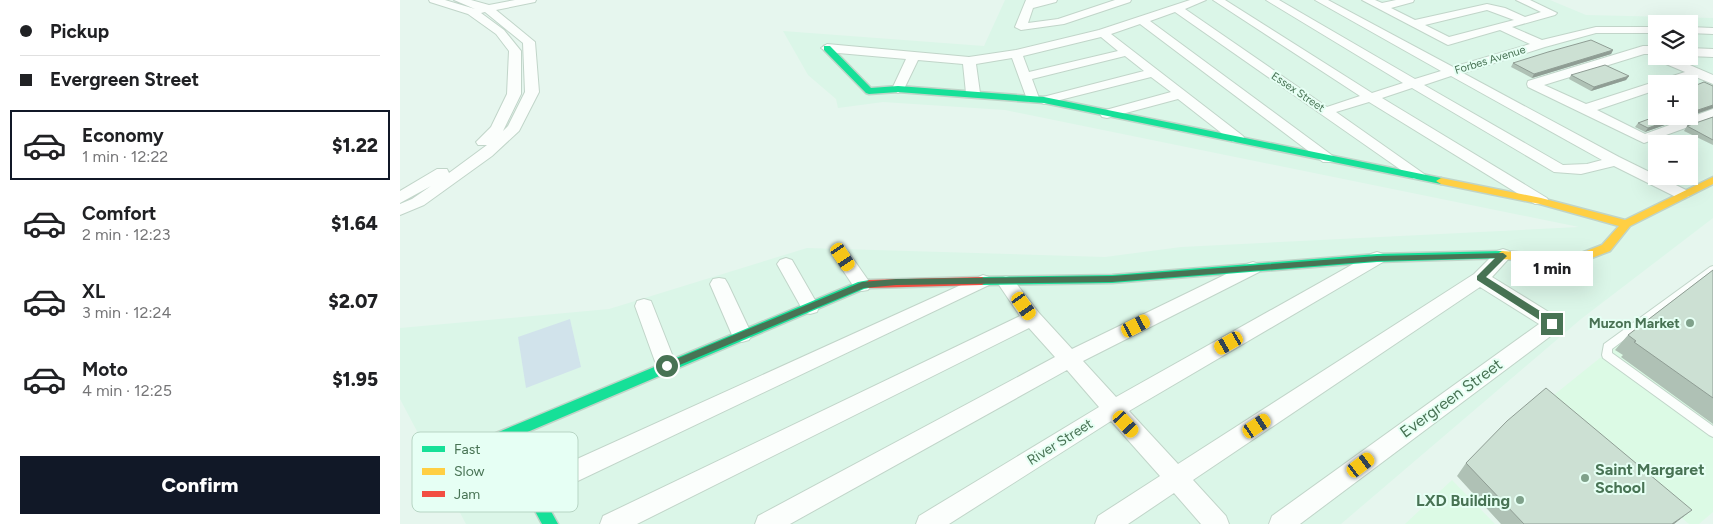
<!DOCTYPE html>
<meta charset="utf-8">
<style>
:root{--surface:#fff;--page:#f6f6f6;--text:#202124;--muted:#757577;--line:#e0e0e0;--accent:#111827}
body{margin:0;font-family:Figtree,sans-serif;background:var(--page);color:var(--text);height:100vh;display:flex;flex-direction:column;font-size:19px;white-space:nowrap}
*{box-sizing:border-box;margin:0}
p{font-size:16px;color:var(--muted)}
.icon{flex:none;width:28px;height:28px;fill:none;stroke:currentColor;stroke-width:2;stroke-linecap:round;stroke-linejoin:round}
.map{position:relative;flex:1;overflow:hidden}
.drawer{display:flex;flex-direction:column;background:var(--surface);width:400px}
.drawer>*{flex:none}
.top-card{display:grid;align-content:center;height:110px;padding:0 20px;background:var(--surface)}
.buttons{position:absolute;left:1248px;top:15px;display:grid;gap:10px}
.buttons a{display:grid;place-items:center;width:50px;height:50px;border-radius:0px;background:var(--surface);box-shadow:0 5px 20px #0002;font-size:25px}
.end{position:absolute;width:22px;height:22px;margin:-11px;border:6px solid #487354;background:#fff;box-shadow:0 0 0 2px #fff}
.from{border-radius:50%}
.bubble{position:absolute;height:35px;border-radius:0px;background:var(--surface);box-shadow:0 5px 20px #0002;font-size:16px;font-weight:800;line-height:35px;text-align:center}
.car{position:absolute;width:15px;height:30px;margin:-15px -8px;border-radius:6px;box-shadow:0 0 4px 1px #0007;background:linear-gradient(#f5c518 24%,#345 0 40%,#f5c518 0 76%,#345 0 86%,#f5c518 0)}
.top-card b{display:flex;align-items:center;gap:18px;height:48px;font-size:19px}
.top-card b+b{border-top:1px solid var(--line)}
.top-card i{width:12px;height:12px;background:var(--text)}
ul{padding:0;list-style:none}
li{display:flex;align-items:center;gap:15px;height:70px;margin:0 10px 8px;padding:0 10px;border:2px solid transparent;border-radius:0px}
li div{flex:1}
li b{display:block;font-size:19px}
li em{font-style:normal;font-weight:800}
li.current{border-color:var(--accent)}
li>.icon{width:45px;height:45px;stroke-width:1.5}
.primary-button{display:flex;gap:10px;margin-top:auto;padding:10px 20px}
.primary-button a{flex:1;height:58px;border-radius:0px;background:var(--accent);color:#fff;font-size:20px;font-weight:800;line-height:58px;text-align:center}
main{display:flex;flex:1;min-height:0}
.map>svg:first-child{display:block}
.residential{fill:#dbf6e8;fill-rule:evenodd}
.commercial{fill:#dcfae5}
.green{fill:#d1e3eb}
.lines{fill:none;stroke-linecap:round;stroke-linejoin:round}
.lane-casing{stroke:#c1d5c9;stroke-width:2}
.street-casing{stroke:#c1d5c9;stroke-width:2}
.fast-casing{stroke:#c0d4c8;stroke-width:3}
.slow-casing{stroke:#c0d4c8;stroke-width:3}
.jam-casing{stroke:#c0d4c8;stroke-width:3}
.lane{fill:#fbfefc;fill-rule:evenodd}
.street{fill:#fbfefc;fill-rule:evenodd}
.fast{fill:#16e098;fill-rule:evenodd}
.slow{fill:#ffcf43;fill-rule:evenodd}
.jam{fill:#f24e42;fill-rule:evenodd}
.wall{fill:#afc1b5}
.shaded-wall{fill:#8f9d94}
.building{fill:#cce0d3;stroke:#8f9d94}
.route{fill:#487354}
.poi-dot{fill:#7fa18a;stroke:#e6fff4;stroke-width:2}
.labels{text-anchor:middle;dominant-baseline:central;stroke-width:4;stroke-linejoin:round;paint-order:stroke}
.far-street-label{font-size:11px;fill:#487354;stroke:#e6fff4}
.poi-label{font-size:14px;font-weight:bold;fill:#487354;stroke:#e6fff4;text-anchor:end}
.street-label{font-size:14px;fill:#487354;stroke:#e6fff4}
.near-street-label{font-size:16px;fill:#487354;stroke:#e6fff4}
.near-poi-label{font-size:16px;font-weight:bold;fill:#487354;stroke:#e6fff4;text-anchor:start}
.key{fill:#e6fff4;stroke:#b7d5c4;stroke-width:1}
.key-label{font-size:14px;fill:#487354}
</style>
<main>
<section class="drawer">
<div class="top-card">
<b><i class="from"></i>Pickup</b>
<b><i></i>Evergreen Street</b>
</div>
<ul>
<li class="current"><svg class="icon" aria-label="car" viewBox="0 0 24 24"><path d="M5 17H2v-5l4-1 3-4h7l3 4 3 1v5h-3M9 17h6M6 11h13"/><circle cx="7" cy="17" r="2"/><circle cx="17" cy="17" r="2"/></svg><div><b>Economy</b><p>1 min · 12:22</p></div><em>$1.22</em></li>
<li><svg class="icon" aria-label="car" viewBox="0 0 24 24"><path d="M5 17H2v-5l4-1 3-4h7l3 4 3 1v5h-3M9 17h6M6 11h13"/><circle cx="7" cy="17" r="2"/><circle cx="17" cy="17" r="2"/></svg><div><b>Comfort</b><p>2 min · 12:23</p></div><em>$1.64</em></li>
<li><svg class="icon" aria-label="car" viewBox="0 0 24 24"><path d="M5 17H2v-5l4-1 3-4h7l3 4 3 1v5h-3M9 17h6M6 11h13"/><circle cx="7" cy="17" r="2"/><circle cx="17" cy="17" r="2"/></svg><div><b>XL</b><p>3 min · 12:24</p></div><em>$2.07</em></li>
<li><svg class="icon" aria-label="car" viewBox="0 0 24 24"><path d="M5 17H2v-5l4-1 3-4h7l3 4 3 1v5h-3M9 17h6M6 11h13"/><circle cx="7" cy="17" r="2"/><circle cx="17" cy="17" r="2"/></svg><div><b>Moto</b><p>4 min · 12:25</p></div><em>$1.95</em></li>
</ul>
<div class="primary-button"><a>Confirm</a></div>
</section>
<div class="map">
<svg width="1313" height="524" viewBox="0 0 1313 524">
<rect width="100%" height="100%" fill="#e6f6ee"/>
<path class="residential" d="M 605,0 L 1150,0 L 1186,15 L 1313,18 L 1313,218 L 1181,319 L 941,524 L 66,524 L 0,399 L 0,328 L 209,309 L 407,248 L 705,257 L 781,247 L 1179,227 L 605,110 L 483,102 L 438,108 L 436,99 L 408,75 L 383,31 L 584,46 ZM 1256,24 L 1289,24 L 1289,56 L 1256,56 ZM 1256,84 L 1289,84 L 1289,116 L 1256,116 ZM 1256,144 L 1289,144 L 1289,176 L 1256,176 Z"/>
<path class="commercial" d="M 1313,267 L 1313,512 L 1299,524 L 1289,524 L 1144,403 Z
M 1052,480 L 1095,524 L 1005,524 Z"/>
<path class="green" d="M 170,319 L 181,367 L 126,388 L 118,337 Z"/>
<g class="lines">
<g class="lane-casing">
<path id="lane" d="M 1313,266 L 1313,273 L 1212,349 L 1212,353 L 1313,426 L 1313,437 L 1309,435 L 1203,358 L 1202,355 L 1204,344 L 1310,267 Z"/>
</g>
<g class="street-casing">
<path id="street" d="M 29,0 L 45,0 L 75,9 L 54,0 L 71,0 L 89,5 L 115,0 L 136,0 L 135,2 L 96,10 L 135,42 L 139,92 L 119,131 L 92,156 L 24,205 L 0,215 L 0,204 L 12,199 L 31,186 L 0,203 L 0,191 L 37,169 L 47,169 L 49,173 L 87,145 L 78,145 L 76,142 L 91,127 L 107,94 L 109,51 L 96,34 L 68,14 L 30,2 ZM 85,12 L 123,43 L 125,92 L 108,126 L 103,131 L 121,94 L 121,51 L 104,30 L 81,13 Z
M 626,0 L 657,0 L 656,2 L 633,8 L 628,23 L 658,19 L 715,0 L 731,0 L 730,2 L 664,24 L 621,30 L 615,27 Z
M 790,0 L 806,0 L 785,9 L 927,107 L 960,96 L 813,0 L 825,0 L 972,93 L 1003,83 L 866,0 L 879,0 L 1015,79 L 1041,71 L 915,0 L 928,0 L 1053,67 L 1130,44 L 1100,30 L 1048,45 L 1044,43 L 962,0 L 975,0 L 982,3 L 996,0 L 1014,0 L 1013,2 L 991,8 L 1015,20 L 1087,4 L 1105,8 L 1125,17 L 1141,12 L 1116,0 L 1130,0 L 1157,13 L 1155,15 L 1112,27 L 1142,40 L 1196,27 L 1256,27 L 1256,33 L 1196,33 L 1145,47 L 1063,73 L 1219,157 L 1288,191 L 1290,194 L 1288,197 L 1276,197 L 1214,166 L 1181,174 L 1154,172 L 1012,88 L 982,98 L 1147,198 L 1149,201 L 1147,204 L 1135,204 L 969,102 L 936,112 L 1027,176 L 1024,179 L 1014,179 L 775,12 L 750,21 L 933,156 L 935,159 L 933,162 L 923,162 L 740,24 L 711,34 L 843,136 L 845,139 L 843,142 L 833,142 L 778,99 L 707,118 L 702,117 L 700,114 L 702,111 L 771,92 L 751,77 L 644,104 L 638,101 L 628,102 L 612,58 L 576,64 L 580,93 L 573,97 L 566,93 L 563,64 L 518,60 L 504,89 L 498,93 L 492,89 L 506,59 L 427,52 L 421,48 L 427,44 L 569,57 L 616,50 L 699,30 ZM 1087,10 L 1114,20 L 1049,37 L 1025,25 ZM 701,37 L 718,51 L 629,72 L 623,56 ZM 725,56 L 744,71 L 639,98 L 632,79 ZM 1051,76 L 1202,160 L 1187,164 L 1163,165 L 1024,85 Z
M 1289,27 L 1313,28 L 1313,34 L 1289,33 Z
M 1243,46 L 1256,46 L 1256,56 L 1269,56 L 1313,75 L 1313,84 L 1296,77 L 1276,84 L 1256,84 L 1256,90 L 1197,110 L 1245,134 L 1313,109 L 1313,118 L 1244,143 L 1128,87 L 1127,84 L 1128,81 ZM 1244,54 L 1254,54 L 1252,56 L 1254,59 L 1285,72 L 1186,104 L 1144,85 Z
M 1289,48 L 1313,49 L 1313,57 L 1289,56 Z
M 1103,249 L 1109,251 L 1112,255 L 1092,277 L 1160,319 L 1163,324 L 1160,329 L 900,524 L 869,524 L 872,516 L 1139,324 L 1080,287 L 793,480 L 826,516 L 829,524 L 801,524 L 774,493 L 728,524 L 695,524 L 698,516 L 760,476 L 711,421 L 549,524 L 516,524 L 519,516 L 699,407 L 667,370 L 390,524 L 355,524 L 358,516 L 655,357 L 629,328 L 237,524 L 200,524 L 203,516 L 620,316 L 597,282 L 600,278 L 606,276 L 612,278 L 639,313 L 672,349 L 847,264 L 853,262 L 859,264 L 862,268 L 859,272 L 683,361 L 716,397 L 971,254 L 977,252 L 983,254 L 986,258 L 983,262 L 729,411 L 778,464 L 1074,274 L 1097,251 Z
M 443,251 L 449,253 L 468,280 L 471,285 L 468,290 L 462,291 L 456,290 L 434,257 L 437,253 Z
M 386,258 L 392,260 L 419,307 L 417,312 L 410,314 L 403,312 L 401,307 L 377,264 L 380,260 Z
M 583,275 L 589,277 L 592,281 L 589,285 L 140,499 L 132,502 L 124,499 L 120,491 L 124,483 Z
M 319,278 L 325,279 L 328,284 L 352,335 L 349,340 L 342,342 L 335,340 L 332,335 L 310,284 L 313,279 Z
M 244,299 L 251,301 L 253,306 L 277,367 L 274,373 L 267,375 L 260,373 L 257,367 L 235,306 L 237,301 Z"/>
</g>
<g class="fast-casing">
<path id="fast" d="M 424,46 L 430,46 L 471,88 L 498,86 L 644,97 L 1041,178 L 1046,181 L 1041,184 L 644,103 L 498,92 L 469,94 L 466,93 L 424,50 Z
M 1102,251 L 1108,255 L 1106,258 L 977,262 L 712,283 L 582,285 L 576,281 L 582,277 L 712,275 L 977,254 Z
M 469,280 L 475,284 L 473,287 L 464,289 L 104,442 L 137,486 L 158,524 L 142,524 L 127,496 L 87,440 L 89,436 L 458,282 Z"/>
</g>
<g class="slow-casing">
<path id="slow" d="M 1313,177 L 1313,184 L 1230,226 L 1210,251 L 1176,264 L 1102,259 L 1096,255 L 1102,251 L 1171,257 L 1202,245 L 1219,226 L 1140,204 L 1041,184 L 1036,181 L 1041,178 L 1141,198 L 1225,220 Z"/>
</g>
<g class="jam-casing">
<path id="jam" d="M 582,277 L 588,281 L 582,285 L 469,288 L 463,284 L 469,280 Z"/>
</g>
<use href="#lane" class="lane"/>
<use href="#street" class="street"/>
<use href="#fast" class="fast"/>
<use href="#slow" class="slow"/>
<use href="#jam" class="jam"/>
</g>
<path class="wall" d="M 1213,50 L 1211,54 L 1132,78 L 1111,67 L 1113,63 Z
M 1171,75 L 1229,76 L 1226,80 L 1191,91 L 1169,79 Z
M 1313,86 L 1313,108 L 1245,132 L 1235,127 L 1238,123 L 1289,116 Z
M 1256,99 L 1256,106 L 1251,104 L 1254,100 Z
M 1313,117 L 1313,145 L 1284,131 L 1287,126 Z
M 1313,270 L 1313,424 L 1221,357 L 1223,355 L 1215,350 L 1228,335 Z
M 1066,463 L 1274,524 L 1101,524 L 1057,476 Z"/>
<path class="shaded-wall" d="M 1213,50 L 1211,54 L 1132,78 L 1134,74 Z
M 1229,76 L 1226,80 L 1191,91 L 1194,87 Z
M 1313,105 L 1313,108 L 1245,132 L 1248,128 L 1281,116 L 1289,116 L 1289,113 Z
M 1292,510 L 1274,524 L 1272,524 Z"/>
<path class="building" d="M 1191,40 L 1213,50 L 1134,74 L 1113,63 L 1148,52 Z
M 1205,65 L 1229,76 L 1194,87 L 1171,75 Z
M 1304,82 L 1313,86 L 1313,105 L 1289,113 L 1289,88 Z
M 1257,116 L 1281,116 L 1248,128 L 1238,123 Z
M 1313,117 L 1313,140 L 1287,126 Z
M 1313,270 L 1313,398 L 1234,342 L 1236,341 L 1228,335 Z
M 1146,388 L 1292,510 L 1272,524 L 1124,524 L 1066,463 L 1107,421 Z"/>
<path class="route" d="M 1103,253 L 1107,256 L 1086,277 L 1156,321 L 1156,326 L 1149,326 L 1077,280 L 1077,276 L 1095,258 L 977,261 L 712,282 L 496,285 L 464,288 L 270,369 L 264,369 L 262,366 L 264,364 L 462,282 L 496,279 L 712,276 L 977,256 Z"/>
<g class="poi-dot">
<circle cx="1290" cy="323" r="5"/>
<circle cx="1185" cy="478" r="5"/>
<circle cx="1120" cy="500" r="5"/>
</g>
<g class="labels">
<g class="far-street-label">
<text transform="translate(1090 60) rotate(-17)">Forbes Avenue</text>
<text transform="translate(898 92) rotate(34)">Essex Street</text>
</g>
<g class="poi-label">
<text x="1280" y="323">Muzon Market</text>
</g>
<g class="street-label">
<text transform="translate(660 442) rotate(-32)">River Street</text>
</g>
<g class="near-street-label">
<text transform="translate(1051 398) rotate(-36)">Evergreen Street</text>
</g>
<g class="near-poi-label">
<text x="1195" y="469">Saint Margaret<tspan x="1195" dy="18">School</tspan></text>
<text x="1110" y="500" text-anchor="end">LXD Building</text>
</g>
</g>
<rect x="12" y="432" width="166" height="80" rx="8" class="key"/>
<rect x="22" y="446" width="23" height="6" fill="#16e098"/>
<rect x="22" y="468" width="23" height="7" fill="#ffcf43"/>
<rect x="22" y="491" width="23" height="6" fill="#f24e42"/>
<g class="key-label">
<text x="54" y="454">Fast</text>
<text x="54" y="476">Slow</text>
<text x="54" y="499">Jam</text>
</g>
</svg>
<div class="buttons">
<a><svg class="icon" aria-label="layers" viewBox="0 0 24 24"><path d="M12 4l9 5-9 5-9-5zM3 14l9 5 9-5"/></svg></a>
<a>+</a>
<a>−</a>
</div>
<i class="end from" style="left:267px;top:366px"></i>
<i class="end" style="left:1152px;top:324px"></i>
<div class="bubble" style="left:1111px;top:251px;width:82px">1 min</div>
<i class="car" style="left:443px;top:257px;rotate:146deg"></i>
<i class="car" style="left:624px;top:306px;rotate:145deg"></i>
<i class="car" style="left:736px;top:326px;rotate:63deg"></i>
<i class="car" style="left:829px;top:343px;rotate:240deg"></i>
<i class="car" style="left:726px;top:424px;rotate:138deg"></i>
<i class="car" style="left:857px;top:426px;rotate:56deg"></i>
<i class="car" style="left:961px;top:465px;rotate:53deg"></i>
</div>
</main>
